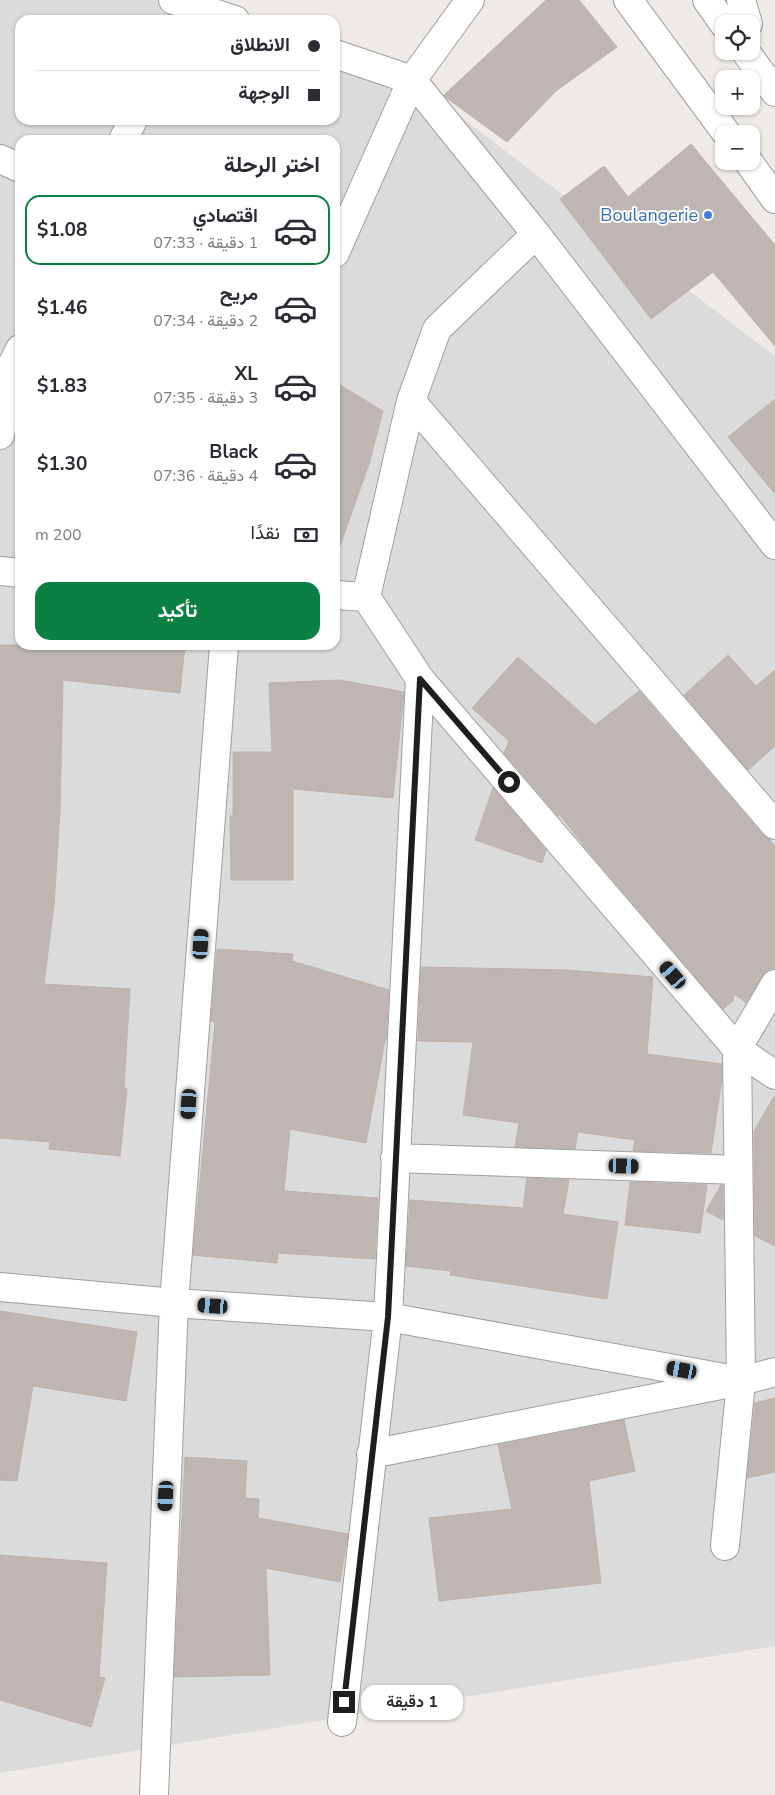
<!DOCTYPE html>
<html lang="ar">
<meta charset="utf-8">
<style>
:root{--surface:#fff;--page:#f7f7f7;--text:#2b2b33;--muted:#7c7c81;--line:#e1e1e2;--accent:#0b8043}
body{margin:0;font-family:"Nunito Sans",Vazirmatn,sans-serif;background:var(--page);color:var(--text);direction:rtl;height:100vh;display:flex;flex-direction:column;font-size:19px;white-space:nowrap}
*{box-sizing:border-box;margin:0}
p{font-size:16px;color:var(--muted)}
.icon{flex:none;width:28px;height:28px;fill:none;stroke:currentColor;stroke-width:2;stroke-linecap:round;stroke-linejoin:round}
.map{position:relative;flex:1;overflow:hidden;direction:ltr}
.drawer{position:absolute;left:15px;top:135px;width:325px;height:515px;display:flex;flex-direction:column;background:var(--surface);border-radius:15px;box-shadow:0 1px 4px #0004;direction:rtl}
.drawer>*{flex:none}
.banner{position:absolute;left:15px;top:15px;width:325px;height:110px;border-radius:15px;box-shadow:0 1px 4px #0004;direction:rtl;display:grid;align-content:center;height:110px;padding:0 20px;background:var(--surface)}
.controls{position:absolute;left:715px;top:15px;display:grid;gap:10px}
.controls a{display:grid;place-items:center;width:45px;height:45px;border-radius:10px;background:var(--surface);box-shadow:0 1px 4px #0004;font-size:25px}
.end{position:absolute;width:22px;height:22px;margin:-11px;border:6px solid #1e1e1e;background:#fff;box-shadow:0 0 0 2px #fff}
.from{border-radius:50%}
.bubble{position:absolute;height:35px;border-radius:15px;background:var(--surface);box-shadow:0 1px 4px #0004;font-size:16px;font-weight:700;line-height:35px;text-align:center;direction:rtl}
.car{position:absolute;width:15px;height:30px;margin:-15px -8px;border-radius:6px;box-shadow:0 0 4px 1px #0007;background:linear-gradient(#222 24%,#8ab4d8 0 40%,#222 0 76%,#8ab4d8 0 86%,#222 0)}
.banner b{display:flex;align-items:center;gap:18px;height:48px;font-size:19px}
.banner b+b{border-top:1px solid var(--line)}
.banner i{width:12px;height:12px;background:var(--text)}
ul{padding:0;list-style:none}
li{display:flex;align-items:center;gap:15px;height:70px;margin:0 10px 8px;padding:0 10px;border:2px solid transparent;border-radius:15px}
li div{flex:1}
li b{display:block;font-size:19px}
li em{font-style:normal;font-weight:700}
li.active{border-color:var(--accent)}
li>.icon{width:45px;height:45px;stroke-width:1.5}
h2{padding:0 20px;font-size:22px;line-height:60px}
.pay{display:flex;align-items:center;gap:12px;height:55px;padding:0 20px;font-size:19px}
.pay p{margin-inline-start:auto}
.primary-button{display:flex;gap:10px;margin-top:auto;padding:10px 20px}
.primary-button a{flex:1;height:58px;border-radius:15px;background:var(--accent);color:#fff;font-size:20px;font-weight:700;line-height:58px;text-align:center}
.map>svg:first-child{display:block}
.residential{fill:#dcdbdb;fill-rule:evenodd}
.building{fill:#beb6b2;stroke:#beb1a9}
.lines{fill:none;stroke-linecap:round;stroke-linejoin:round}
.minor-casing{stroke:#9f9f9f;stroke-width:30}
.minor{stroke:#fff;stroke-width:28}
.route{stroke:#1e1e1e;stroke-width:6}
.shop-dot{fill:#3f7fe0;stroke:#fff;stroke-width:2}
.labels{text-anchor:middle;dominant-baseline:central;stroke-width:4;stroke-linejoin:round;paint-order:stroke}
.shop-label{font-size:18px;fill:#366cbe;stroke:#fff;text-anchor:end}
</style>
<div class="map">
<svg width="775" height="1795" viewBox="0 0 775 1795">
<rect width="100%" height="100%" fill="#eeeae5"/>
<path class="residential" d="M 0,0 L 161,0 L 224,20 L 20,20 L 20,120 L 335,120 L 335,56 L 412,80 L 775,356 L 775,1646 L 0,1773 ZM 20,140 L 335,140 L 335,645 L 20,645 Z"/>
<path class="building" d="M 546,0 L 579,0 L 617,47 L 556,91 L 507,142 L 448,99 L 444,95 Z
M 691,144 L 775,245 L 775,346 L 713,272 L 651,319 L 560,199 L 604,166 L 628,197 Z
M 335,382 L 383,411 L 369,464 L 340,546 L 335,546 Z
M 775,399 L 775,494 L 728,437 Z
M 0,645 L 185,645 L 180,693 L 63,680 L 60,811 L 54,905 L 44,984 L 130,989 L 124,1088 L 127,1089 L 120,1156 L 49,1149 L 50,1142 L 0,1138 Z
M 728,655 L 756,686 L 775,670 L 775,746 L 748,770 L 684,695 Z
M 518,657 L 595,725 L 639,691 L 763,835 L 770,840 L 775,847 L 775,968 L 768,970 L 762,976 L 746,1003 L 734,994 L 733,1001 L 723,1009 L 589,852 L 559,814 L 558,816 L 504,753 L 509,741 L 472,708 Z
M 340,680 L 404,692 L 393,798 L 293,789 L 293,880 L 231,880 L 230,816 L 233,816 L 233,752 L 272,752 L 269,683 Z
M 493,788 L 546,850 L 542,863 L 475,840 Z
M 217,949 L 293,954 L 292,961 L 389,990 L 386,1040 L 385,1040 L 366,1143 L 290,1129 L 284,1191 L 378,1198 L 375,1259 L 278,1253 L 277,1263 L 193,1255 L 215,1022 L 211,1021 Z
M 421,967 L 568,970 L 653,977 L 647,1054 L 722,1064 L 722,1079 L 711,1153 L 633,1151 L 635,1140 L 578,1132 L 575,1149 L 515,1147 L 519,1123 L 463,1115 L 473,1042 L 418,1041 Z
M 775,1095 L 775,1246 L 755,1236 L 754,1131 Z
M 527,1178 L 569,1180 L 563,1214 L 618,1222 L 607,1299 L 450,1275 L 451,1271 L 406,1266 L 410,1200 L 523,1208 Z
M 630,1182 L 707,1185 L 700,1233 L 625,1225 Z
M 721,1185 L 723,1185 L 723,1220 L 706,1211 Z
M 0,1311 L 137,1332 L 126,1401 L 33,1386 L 17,1481 L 0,1480 Z
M 775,1398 L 775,1472 L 747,1478 L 755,1403 Z
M 624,1420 L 635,1471 L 589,1481 L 601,1583 L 439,1601 L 429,1518 L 512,1509 L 498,1445 Z
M 185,1457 L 247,1461 L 245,1498 L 259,1499 L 258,1518 L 348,1534 L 340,1582 L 266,1568 L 270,1675 L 174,1677 Z
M 0,1555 L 107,1563 L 99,1677 L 105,1678 L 91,1727 L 0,1700 Z"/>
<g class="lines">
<g class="minor-casing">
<path id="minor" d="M 173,0 L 235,20
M 628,0 L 727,134
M 707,0 L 724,24
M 741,0 L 748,24
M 745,51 L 775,92
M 335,54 L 412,80 L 536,234 L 775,545
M 123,140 L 133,120
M 0,159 L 20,168
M 748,161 L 775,199
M 536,234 L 437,329 L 411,401 L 366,597 L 420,679 L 737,1049 L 775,1075
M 335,253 L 412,80 L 470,0
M 411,401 L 775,825
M 0,435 L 12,365 L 20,349
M 0,571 L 20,573
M 335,595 L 366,597
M 395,1158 L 738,1170
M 0,1287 L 174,1303 L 388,1317 L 741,1381
M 371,1454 L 741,1381 L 775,1372
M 725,1546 L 741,1381 L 737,1049 L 775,984
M 342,1722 L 388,1317 L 420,679
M 154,1795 L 174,1303 L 224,645"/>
</g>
<use href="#minor" class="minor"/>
</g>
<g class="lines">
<path class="route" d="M 344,1702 L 388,1317 L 420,679 L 509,782"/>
</g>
<circle class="shop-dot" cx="708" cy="215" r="5"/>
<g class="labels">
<g class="shop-label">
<text x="698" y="215">Boulangerie</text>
</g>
</g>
</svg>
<div class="controls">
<a><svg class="icon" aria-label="locate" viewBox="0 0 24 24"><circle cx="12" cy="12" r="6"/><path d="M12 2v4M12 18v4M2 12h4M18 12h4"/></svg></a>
<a>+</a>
<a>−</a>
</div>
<i class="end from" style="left:509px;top:782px"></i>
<i class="end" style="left:344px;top:1702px"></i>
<div class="bubble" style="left:361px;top:1685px;width:102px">1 دقيقة</div>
<i class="car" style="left:201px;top:944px;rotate:4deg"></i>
<i class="car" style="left:673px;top:975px;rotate:319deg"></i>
<i class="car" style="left:189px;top:1104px;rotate:184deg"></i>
<i class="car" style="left:624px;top:1166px;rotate:92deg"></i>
<i class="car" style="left:213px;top:1306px;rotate:274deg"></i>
<i class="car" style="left:682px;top:1370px;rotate:280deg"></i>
<i class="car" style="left:166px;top:1496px;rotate:183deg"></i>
<div class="banner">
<b><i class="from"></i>الانطلاق</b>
<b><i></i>الوجهة</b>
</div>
<section class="drawer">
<h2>اختر الرحلة</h2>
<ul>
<li class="active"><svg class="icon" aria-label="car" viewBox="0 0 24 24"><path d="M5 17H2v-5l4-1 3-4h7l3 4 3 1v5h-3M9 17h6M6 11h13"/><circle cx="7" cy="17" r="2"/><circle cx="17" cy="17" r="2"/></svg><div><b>اقتصادي</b><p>1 دقيقة · 07:33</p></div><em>$1.08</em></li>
<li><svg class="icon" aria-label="car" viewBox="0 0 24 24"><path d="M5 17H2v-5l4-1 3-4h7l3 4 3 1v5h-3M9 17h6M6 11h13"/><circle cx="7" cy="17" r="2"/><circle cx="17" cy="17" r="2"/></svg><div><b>مريح</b><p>2 دقيقة · 07:34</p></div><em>$1.46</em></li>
<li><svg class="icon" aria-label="car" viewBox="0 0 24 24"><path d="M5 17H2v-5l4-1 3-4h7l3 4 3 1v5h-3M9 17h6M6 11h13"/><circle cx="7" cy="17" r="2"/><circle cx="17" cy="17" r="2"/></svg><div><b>XL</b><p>3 دقيقة · 07:35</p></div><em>$1.83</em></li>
<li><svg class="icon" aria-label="car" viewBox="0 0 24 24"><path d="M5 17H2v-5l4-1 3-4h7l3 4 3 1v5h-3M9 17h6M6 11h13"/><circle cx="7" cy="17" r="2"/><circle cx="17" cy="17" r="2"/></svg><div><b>Black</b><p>4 دقيقة · 07:36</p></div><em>$1.30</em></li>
</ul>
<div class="pay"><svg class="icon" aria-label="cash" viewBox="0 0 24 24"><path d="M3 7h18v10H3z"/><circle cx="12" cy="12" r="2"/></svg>نقدًا<p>200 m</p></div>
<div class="primary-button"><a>تأكيد</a></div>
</section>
</div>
